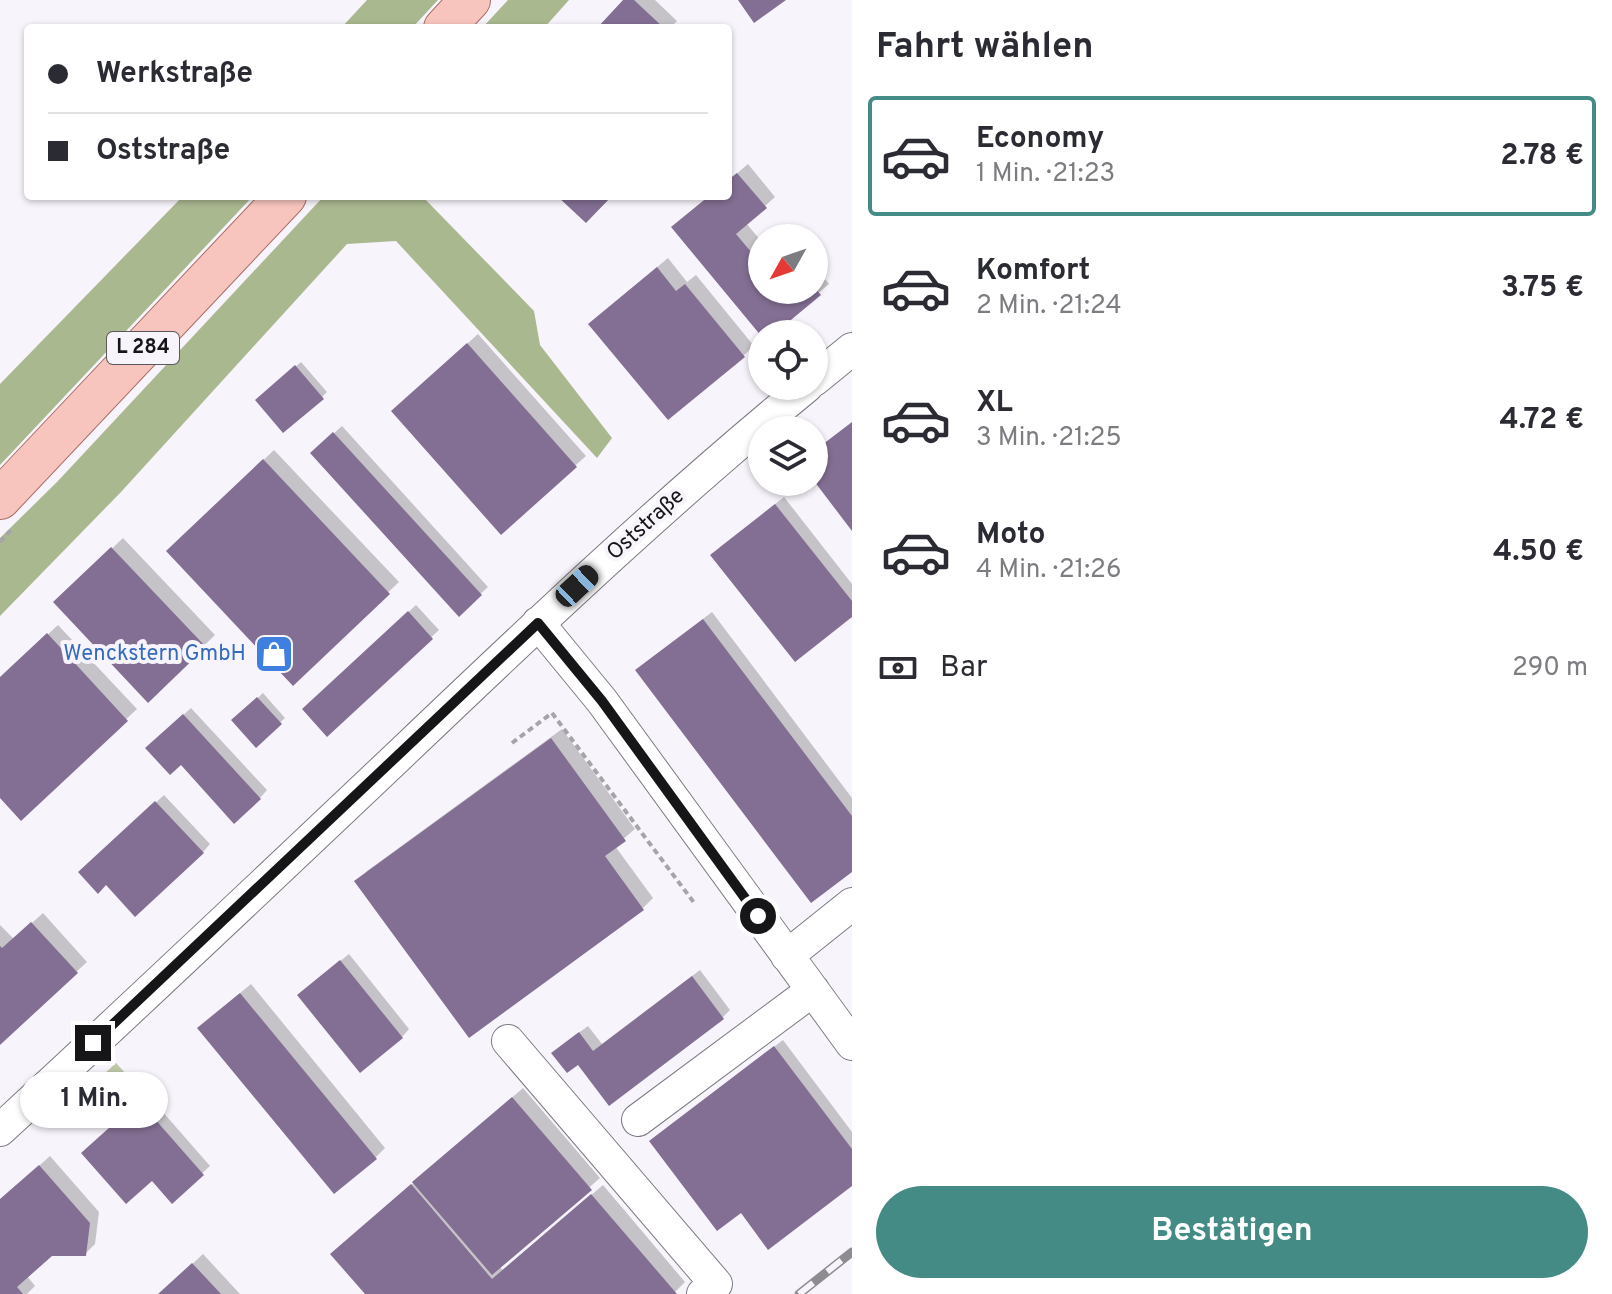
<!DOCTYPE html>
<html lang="de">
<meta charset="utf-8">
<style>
:root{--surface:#fff;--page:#f2f2f3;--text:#2b2b33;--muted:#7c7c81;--line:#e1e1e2;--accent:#448b86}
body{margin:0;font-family:Overpass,sans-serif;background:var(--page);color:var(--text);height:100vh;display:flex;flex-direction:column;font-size:30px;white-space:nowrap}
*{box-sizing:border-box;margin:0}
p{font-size:26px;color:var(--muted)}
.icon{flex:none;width:44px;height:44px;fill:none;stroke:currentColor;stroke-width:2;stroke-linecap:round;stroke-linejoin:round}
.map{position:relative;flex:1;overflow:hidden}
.details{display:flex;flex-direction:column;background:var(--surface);width:760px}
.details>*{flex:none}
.top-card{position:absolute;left:24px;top:24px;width:708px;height:176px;border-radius:8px;box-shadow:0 2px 6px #0004;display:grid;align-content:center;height:176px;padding:0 24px;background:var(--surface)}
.needle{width:52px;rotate:230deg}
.fabs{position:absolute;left:748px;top:224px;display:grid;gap:16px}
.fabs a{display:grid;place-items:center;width:80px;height:80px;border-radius:50%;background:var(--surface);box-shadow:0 2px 6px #0004;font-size:40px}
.end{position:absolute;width:36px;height:36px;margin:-18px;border:10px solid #161517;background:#fff;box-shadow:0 0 0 4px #fff}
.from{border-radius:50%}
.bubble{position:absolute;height:56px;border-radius:28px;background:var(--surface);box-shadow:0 2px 6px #0004;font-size:26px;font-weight:700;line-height:56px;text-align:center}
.car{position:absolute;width:24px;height:48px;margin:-24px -12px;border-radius:10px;box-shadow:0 0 6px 2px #0007;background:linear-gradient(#222 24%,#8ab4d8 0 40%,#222 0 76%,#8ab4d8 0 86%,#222 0)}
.top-card b{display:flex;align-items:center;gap:28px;height:76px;font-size:30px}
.top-card b+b{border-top:2px solid var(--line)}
.top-card i{width:20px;height:20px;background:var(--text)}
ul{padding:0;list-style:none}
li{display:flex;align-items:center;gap:24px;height:120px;margin:0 16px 12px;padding:0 8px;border:4px solid transparent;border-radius:8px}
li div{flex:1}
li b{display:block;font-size:30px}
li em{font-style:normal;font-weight:700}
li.selected{border-color:var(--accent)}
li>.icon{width:72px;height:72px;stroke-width:1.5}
h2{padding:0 24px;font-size:36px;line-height:96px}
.pay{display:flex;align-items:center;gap:20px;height:88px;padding:0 24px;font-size:30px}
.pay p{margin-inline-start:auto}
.cta{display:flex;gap:16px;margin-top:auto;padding:16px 24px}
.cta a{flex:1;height:92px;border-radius:48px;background:var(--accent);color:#fff;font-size:32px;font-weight:700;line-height:92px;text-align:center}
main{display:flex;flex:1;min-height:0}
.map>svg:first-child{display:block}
.green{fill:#bcc8a7}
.forest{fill:#aab890}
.shadow{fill:#0003}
.building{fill:#836f93}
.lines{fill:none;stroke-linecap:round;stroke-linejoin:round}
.minor-casing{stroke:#7e7a81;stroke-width:34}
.major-casing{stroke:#a66e67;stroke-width:42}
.path{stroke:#a6a3a9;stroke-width:4;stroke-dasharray:6 4;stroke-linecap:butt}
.minor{stroke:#fff;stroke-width:32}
.major{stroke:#f8c5be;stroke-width:40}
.rail-casing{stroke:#8e8c90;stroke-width:9}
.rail{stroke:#f8f4fb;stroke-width:6;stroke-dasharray:18;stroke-linecap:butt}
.route{stroke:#161517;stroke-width:10}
.labels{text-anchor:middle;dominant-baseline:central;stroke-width:8;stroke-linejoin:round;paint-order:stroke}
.shield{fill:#f8f4fb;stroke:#5a585b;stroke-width:2}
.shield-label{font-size:20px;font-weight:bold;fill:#161517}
.street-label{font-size:22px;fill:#161517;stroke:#f8f4fb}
.shop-label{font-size:22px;fill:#366cbe;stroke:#f8f4fb;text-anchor:end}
</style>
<main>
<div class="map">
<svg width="852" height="1294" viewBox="0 0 852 1294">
<rect width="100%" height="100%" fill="#f8f4fb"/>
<path class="green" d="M 116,1063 L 136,1085 L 106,1110 L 89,1088 Z"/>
<path class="forest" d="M 367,0 L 438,0 L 412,28 L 341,28 Z
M 508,0 L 569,0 L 544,28 L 482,28 Z
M 183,196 L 253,196 L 0,465 L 0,384 Z
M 324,196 L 422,196 L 534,311 L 540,345 L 612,438 L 597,458 L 396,241 L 347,244 L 121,492 L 0,616 L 0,538 L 57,482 Z"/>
<path class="shadow" d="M 626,0 L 655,0 L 677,21 L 670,28 L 600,28 Z
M 748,164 L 775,197 L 746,223 L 762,242 L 762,290 L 814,290 L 814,265 L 829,284 L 770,334 L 762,334 L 709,196 L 728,196 L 728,181 Z
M 668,258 L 687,282 L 696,275 L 754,346 L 743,356 L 601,314 Z
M 478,334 L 586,456 L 501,532 L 404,401 Z
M 301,362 L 327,392 L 322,397 L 262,395 Z
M 342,426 L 488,587 L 459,614 L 312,453 Z
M 274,450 L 399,582 L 293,683 L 168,551 Z
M 784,497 L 852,584 L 852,614 L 720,547 Z
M 123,538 L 215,635 L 148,700 L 56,602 Z
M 416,605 L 439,630 L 327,734 L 305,709 Z
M 712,612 L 852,798 L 852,869 L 646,662 Z
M 58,625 L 137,709 L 21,818 L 0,795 L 0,679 Z
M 263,693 L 285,718 L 256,745 L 234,720 Z
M 191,708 L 267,790 L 260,798 L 181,762 L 156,740 Z
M 562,729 L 635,829 L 615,846 L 653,898 L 643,908 L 469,1035 L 357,882 L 367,871 Z
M 164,795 L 210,844 L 203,852 L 88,865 Z
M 43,913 L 87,962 L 0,1042 L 0,925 L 14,939 Z
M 349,954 L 409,1029 L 402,1037 L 308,987 Z
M 700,970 L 730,1010 L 722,1018 L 578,1062 L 561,1046 L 588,1026 L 602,1044 Z
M 251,984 L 385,1148 L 375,1158 L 210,1018 Z
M 783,1040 L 852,1132 L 852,1184 L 741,1211 L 659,1134 Z
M 523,1088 L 600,1178 L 499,1266 L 503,1270 L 603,1185 L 685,1282 L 673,1294 L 367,1294 L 343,1244 Z
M 148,1095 L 210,1166 L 172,1201 L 152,1178 L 91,1145 Z
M 50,1156 L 99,1212 L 95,1244 L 85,1254 L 52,1254 L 27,1276 L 35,1286 L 27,1294 L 0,1294 L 0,1201 Z
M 203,1254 L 240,1294 L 160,1294 Z"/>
<path class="building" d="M 623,0 L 634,0 L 664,28 L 597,28 Z
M 738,0 L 786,0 L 754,23 Z
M 737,173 L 767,208 L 736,234 L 762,265 L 762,290 L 814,290 L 814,287 L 821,295 L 774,334 L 762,334 L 762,337 L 671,227 L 709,196 L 728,196 L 728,180 Z
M 557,196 L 612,196 L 586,223 Z
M 657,267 L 676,291 L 685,284 L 745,357 L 668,420 L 588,324 Z
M 467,343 L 577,467 L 501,535 L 391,411 Z
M 295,365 L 324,399 L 283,433 L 255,400 Z
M 852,422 L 852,531 L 814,481 L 814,451 Z
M 333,432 L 482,595 L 459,617 L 310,453 Z
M 263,459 L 390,594 L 293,686 L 166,551 Z
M 775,504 L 852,601 L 852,617 L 795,662 L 710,555 Z
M 111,547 L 206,647 L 148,703 L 53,602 Z
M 408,611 L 433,639 L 327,737 L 302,709 Z
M 703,619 L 852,816 L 852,872 L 811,903 L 635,670 Z
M 47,633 L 128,721 L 21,821 L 0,798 L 0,677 Z
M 257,697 L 282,724 L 256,748 L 231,720 Z
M 183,714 L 261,799 L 234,824 L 181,765 L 170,775 L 145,748 Z
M 551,738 L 626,841 L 605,856 L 644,910 L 469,1038 L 354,881 Z
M 155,801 L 204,853 L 135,917 L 106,885 L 98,894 L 78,872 Z
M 31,922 L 78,973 L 0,1045 L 0,946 L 2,948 Z
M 340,960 L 403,1038 L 360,1073 L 297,995 Z
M 692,976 L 724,1019 L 609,1106 L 578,1065 L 567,1073 L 551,1053 L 579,1032 L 593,1051 Z
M 240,993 L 377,1159 L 334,1194 L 197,1028 Z
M 774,1046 L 852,1149 L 852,1186 L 768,1250 L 741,1213 L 717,1231 L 649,1141 Z
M 512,1097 L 592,1190 L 492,1275 L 412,1182 Z
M 139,1101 L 204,1175 L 172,1204 L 152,1181 L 126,1204 L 81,1153 Z
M 39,1165 L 90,1223 L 86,1256 L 52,1256 L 17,1287 L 23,1294 L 0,1294 L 0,1199 Z
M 411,1184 L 492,1279 L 591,1194 L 677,1294 L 365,1294 L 330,1254 Z
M 192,1263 L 221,1294 L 158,1294 Z"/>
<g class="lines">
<g class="minor-casing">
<path id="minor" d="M 814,380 L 852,349
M 538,623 L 602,701 L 852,1044
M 787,956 L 852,904
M 508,1041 L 716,1284 L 703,1294
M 638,1120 L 813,990
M 0,1130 C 137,1004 272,876 407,748 C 537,624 668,500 807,386"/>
</g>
<g class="major-casing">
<path id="major" d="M 444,28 L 470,0
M 0,499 L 286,196"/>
</g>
<path class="path" d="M 0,542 L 12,529
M 512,743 L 552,713 L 695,904"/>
<use href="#minor" class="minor"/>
<use href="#major" class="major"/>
<g class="rail-casing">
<path id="rail" d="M 799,1294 L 852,1252"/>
</g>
<use href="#rail" class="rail"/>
</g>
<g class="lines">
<path class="route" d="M 93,1043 L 538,623 L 602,701 L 758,916"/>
</g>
<defs>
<g id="shop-square" transform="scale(2)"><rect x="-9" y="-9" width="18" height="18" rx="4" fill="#3f7fe0" stroke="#f8f4fb"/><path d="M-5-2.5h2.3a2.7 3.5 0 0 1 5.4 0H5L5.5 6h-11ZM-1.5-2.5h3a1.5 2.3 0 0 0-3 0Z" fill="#fff"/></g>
</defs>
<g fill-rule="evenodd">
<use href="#shop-square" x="274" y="654"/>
</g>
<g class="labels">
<rect class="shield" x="107" y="332" width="72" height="32" rx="6"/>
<g class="shield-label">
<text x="143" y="348">L 284</text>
</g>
<g class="street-label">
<text transform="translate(646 525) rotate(-42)">Oststraße</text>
</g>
<g class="shop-label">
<text x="246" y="654">Wenckstern GmbH</text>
</g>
</g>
</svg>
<div class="fabs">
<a><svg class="needle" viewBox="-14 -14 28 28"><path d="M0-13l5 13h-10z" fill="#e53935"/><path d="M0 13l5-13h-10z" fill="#7c7c81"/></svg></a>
<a><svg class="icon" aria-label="locate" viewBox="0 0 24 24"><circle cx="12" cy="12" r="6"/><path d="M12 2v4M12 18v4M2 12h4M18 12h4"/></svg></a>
<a><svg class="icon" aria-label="layers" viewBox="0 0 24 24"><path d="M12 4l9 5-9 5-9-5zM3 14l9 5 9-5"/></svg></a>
</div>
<i class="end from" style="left:758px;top:916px"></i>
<i class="end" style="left:93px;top:1043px"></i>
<div class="bubble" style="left:20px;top:1072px;width:148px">1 Min.</div>
<i class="car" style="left:577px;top:586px;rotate:47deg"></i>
<div class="top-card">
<b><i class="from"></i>Werkstraße</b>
<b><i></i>Oststraße</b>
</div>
</div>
<section class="details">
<h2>Fahrt wählen</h2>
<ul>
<li class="selected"><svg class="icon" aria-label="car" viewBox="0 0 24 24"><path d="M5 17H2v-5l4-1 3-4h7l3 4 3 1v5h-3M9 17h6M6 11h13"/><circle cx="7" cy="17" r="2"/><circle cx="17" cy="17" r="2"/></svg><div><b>Economy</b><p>1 Min. · 21:23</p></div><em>2.78 €</em></li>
<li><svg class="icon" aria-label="car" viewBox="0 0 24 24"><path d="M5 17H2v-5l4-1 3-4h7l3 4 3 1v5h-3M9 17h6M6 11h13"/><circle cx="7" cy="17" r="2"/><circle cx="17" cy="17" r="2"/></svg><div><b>Komfort</b><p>2 Min. · 21:24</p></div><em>3.75 €</em></li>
<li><svg class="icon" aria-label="car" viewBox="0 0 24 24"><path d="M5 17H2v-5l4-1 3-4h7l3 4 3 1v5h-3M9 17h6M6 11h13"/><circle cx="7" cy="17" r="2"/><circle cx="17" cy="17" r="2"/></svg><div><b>XL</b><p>3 Min. · 21:25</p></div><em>4.72 €</em></li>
<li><svg class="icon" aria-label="car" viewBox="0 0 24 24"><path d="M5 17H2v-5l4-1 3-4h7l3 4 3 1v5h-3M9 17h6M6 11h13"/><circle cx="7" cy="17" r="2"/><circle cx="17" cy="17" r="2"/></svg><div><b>Moto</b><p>4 Min. · 21:26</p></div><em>4.50 €</em></li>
</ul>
<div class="pay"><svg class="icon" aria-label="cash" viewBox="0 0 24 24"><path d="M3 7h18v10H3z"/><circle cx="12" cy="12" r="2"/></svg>Bar<p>290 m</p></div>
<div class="cta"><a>Bestätigen</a></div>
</section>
</main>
